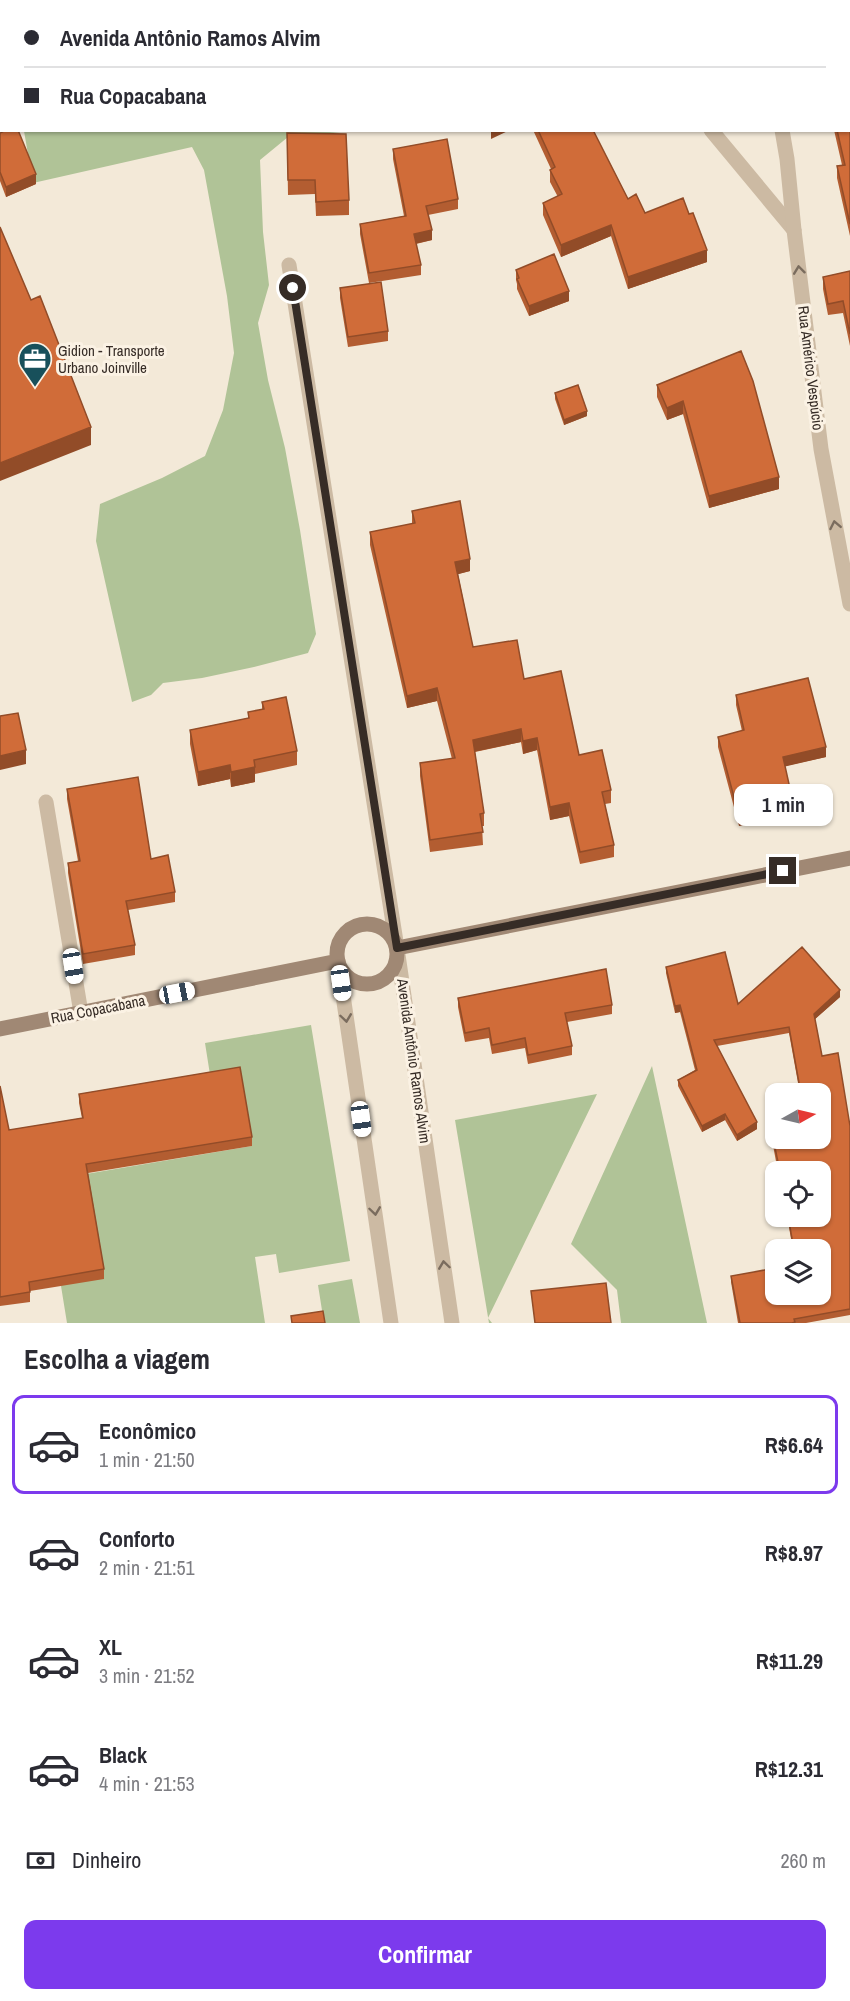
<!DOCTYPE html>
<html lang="pt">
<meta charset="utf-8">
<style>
:root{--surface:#fff;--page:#f2f2f3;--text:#2b2b33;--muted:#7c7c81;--line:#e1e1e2;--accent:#7c3aed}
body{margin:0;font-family:"Archivo Narrow",sans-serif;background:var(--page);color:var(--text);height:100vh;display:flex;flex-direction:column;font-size:22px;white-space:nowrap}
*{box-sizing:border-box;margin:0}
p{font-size:20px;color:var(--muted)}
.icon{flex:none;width:33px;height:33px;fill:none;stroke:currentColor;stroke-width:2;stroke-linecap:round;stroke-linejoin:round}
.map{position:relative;height:1323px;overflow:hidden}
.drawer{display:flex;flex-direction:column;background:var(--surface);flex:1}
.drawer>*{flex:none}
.top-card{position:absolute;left:0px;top:0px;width:850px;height:132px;box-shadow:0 2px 4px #0004;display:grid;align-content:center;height:132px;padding:0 24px;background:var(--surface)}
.needle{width:39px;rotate:82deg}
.buttons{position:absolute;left:765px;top:1083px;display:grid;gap:12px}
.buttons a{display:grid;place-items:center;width:66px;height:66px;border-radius:12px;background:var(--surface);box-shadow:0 2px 4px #0004;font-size:30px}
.end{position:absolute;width:27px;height:27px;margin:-14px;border:8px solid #362c26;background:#fff;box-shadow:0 0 0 3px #fff}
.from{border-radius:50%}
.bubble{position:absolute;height:42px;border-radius:12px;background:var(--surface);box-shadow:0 2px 4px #0004;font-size:20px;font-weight:700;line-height:42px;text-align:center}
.car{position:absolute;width:18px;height:36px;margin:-18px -9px;border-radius:8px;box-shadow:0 0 4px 2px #0007;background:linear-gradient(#fff 24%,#345 0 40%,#fff 0 76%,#345 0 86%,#fff 0)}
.top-card b{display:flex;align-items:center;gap:21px;height:57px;font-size:22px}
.top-card b+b{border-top:2px solid var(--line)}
.top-card i{width:15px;height:15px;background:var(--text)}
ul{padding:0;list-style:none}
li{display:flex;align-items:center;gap:18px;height:99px;margin:0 12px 9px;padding:0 12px;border:3px solid transparent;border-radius:12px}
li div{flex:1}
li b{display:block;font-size:22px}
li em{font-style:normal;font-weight:700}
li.on{border-color:var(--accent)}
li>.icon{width:54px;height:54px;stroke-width:1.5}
h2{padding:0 24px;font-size:27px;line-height:72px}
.pay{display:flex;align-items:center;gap:15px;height:66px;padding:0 24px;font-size:22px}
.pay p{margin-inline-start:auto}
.primary-button{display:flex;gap:12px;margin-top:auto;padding:12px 24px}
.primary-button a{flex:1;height:69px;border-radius:12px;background:var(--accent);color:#fff;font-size:24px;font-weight:700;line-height:69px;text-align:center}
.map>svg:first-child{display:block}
.green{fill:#b0c397}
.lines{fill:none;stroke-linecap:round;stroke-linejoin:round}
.minor{stroke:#ccbaa3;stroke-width:15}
.tertiary{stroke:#ccbaa3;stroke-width:15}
.secondary{stroke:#a08874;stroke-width:15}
.wall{fill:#b35d31}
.shaded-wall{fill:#924c28}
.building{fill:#d06c39;stroke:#924c28;stroke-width:1.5}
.oneway{stroke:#7a6c5e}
.route{stroke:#362c26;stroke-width:8}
.labels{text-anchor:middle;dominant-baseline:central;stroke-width:6;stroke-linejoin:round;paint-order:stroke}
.poi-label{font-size:15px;fill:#362c26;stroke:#fbf2e4;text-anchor:start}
.street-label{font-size:15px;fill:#362c26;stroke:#fbf2e4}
</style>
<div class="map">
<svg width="850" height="1323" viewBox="0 0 850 1323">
<rect width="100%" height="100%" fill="#f3e9d8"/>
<path class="green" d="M 164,0 L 351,0 L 352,1 L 161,1 Z
M 24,131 L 351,131 L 288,137 L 260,160 L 263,232 L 269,285 L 258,323 L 268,380 L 285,448 L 300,530 L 316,634 L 308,653 L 254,667 L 202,678 L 163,683 L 151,695 L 132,702 L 96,541 L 100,504 L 162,478 L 205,456 L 223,410 L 234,353 L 227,296 L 204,170 L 192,147 L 33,183 Z
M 311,1025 L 350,1261 L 279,1273 L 276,1254 L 255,1257 L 265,1323 L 67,1323 L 61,1286 L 86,1174 L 252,1146 L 240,1077 L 211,1081 L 205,1043 Z
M 652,1066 L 707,1323 L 621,1323 L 617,1290 L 571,1244 Z
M 597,1094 L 488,1318 L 492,1323 L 489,1323 L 455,1120 Z
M 352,1279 L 360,1323 L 324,1323 L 318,1285 Z"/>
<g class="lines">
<path class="minor" d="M 599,0 L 600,2
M 711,130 L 794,230
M 289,265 L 397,948
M 46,802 L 81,1013"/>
<path class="tertiary" d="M 733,0 L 734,2
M 782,130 L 787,159 L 794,230 L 821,449 L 850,604
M 397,948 L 452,1323
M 338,961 L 391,1323"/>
<path class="secondary" d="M337 954a30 30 0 1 1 60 0a30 30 0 1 1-60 0Z
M 397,948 L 850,858
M 0,1029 L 338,961"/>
</g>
<path class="wall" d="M 850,1 L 850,236 L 837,178 L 837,166 L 842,165 L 834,130 L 849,130 Z
M 533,130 L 593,130 L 628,199 L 707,262 L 628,289 L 611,236 L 561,257 L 543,215 L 543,203 L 558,197 L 550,182 L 550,170 L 551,169 Z
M 0,133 L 36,184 L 6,197 L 0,181 Z
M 287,133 L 349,200 L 349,215 L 316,216 L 315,194 L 288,195 Z
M 393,149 L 458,199 L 458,209 L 428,215 L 432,240 L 416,244 L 421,265 L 421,275 L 369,283 L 360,234 L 360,224 L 404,216 L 393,159 Z
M 516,270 L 569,301 L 529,316 L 517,289 L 517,284 L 516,280 Z
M 850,271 L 850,346 L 843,313 L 828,315 L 823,289 L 823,277 Z
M 340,288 L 388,331 L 388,341 L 348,347 L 340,298 Z
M 741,351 L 779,489 L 709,508 L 683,414 L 667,420 L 657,397 L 657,385 Z
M 555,393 L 587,416 L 564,425 L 555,399 Z
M 412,511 L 470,571 L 458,574 L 473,647 L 524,679 L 579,755 L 611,790 L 611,803 L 605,804 L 614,845 L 614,857 L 580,864 L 569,816 L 550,820 L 537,750 L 523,754 L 521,742 L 475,752 L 484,813 L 484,826 L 482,826 L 483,845 L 430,852 L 420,776 L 420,763 L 452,759 L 437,701 L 407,708 L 370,545 L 370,532 L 412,524 Z
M 736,695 L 826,757 L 785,766 L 793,812 L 739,826 L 718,747 L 718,737 L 742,731 L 736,705 Z
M 262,702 L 297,751 L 297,765 L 255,774 L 255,782 L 231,787 L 230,779 L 198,786 L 190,744 L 190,730 L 248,718 L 248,712 L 262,710 Z
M 67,789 L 151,859 L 175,892 L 175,902 L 128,910 L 135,945 L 135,955 L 83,964 L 68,873 L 68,863 L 78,861 L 67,799 Z
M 666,967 L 738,1004 L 840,997 L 815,1019 L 822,1056 L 850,1126 L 850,1315 L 806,1323 L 738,1323 L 731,1282 L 731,1276 L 776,1294 L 820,1250 L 793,1250 L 787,1216 L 820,1216 L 820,1172 L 778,1172 L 772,1140 L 772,1133 L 820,1138 L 820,1094 L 800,1094 L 789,1033 L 717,1046 L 757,1129 L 737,1141 L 725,1120 L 702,1132 L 678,1086 L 678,1080 L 695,1070 L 680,1012 L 675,1013 L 666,973 Z
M 458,998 L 612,1005 L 612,1014 L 567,1022 L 572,1046 L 572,1055 L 528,1064 L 525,1048 L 492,1054 L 489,1038 L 465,1042 L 458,1007 Z
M 0,1086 L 9,1130 L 82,1118 L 79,1103 L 79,1094 L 252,1137 L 252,1146 L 88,1173 L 104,1269 L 104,1279 L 30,1291 L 30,1302 L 0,1306 Z"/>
<path class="shaded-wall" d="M 491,130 L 510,130 L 491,139 Z
M 36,174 L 36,184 L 6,197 L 6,187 Z
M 611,225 L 611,236 L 561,257 L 561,245 Z
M 432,230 L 432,240 L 414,244 L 414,234 Z
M 707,250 L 707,262 L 628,289 L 628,277 Z
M 569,291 L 569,301 L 529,316 L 529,306 Z
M 683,401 L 683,414 L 667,420 L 667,408 Z
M 587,411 L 587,416 L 564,425 L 564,420 Z
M 91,427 L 91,445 L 0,481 L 0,463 Z
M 779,477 L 779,489 L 709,508 L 709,496 Z
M 470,559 L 470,571 L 455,575 L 455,562 Z
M 437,688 L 437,701 L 407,708 L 407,696 Z
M 521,729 L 521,742 L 473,752 L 473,740 Z
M 537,738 L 537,750 L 523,754 L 523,741 Z
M 826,747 L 826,757 L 783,767 L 783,757 Z
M 26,750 L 26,764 L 0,770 L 0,756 Z
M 230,765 L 230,779 L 198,786 L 198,772 Z
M 255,767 L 255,782 L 231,787 L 231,772 Z
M 793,802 L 793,812 L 739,826 L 739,816 Z
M 569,803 L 569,816 L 550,820 L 550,807 Z
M 840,990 L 840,997 L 814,1020 L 814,1014 Z
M 680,1005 L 680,1012 L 675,1013 L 675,1006 Z
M 725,1114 L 725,1120 L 702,1132 L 702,1126 Z
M 757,1122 L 757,1129 L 737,1141 L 737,1135 Z"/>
<path class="building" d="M 522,0 L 558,0 L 559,2 L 519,2 Z
M 850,1 L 850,224 L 837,166 L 845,165 L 837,130 L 849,130 L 849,2 L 847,2 Z
M 6,130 L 18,130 L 36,174 L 6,187 L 0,172 L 0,133 Z
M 538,130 L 593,130 L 628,199 L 636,194 L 645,213 L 683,198 L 689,214 L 693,213 L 707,250 L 628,277 L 611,225 L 561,245 L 543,203 L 562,194 L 550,170 L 555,167 Z
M 287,133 L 346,134 L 349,200 L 316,202 L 315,180 L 288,180 Z
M 447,139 L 458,199 L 426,206 L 432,230 L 414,234 L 421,265 L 369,273 L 360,224 L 406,216 L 393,149 Z
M 0,227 L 31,300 L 40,296 L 91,427 L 0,463 Z
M 554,254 L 569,291 L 529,306 L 517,279 L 519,278 L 516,270 Z
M 850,271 L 850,334 L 843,301 L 828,304 L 823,277 Z
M 381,282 L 388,331 L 348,337 L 340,288 Z
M 741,351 L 753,381 L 779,477 L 709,496 L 683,401 L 667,408 L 657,385 Z
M 578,385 L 587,411 L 564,420 L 555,393 Z
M 460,501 L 470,559 L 455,562 L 473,647 L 517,640 L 524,679 L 561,671 L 579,755 L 602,750 L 611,790 L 602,792 L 614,845 L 580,852 L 569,803 L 550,807 L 537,738 L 523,741 L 521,729 L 473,740 L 484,813 L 480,814 L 483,832 L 430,840 L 420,763 L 455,758 L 437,688 L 407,696 L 370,532 L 415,523 L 412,511 Z
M 808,678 L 826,747 L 783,757 L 793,802 L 739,816 L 718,737 L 744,730 L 736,695 Z
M 286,697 L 297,751 L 254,760 L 255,767 L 231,772 L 230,765 L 198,772 L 190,730 L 249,718 L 248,712 L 264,709 L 262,702 Z
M 18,713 L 26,750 L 0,756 L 0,716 Z
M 138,777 L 151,859 L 168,855 L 175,892 L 126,901 L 135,945 L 83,954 L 68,863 L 80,861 L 67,789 Z
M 802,947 L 840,990 L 814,1014 L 822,1056 L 838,1053 L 850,1126 L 850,1309 L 794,1319 L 795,1322 L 792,1323 L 740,1323 L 731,1276 L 776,1268 L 776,1294 L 820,1294 L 820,1250 L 794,1250 L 788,1216 L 820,1216 L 820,1172 L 780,1172 L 772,1133 L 776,1133 L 776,1138 L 820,1138 L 820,1094 L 801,1094 L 789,1027 L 714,1040 L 757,1122 L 737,1135 L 725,1114 L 702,1126 L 678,1080 L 697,1070 L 680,1005 L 675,1006 L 666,967 L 725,952 L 738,1004 Z
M 606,969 L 612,1005 L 565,1013 L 572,1046 L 528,1055 L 525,1038 L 492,1045 L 489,1028 L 465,1033 L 458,998 Z
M 240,1067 L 252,1137 L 86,1164 L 104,1269 L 29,1282 L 30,1292 L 0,1297 L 0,1086 L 9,1130 L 83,1118 L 79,1094 Z
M 606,1283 L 611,1323 L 535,1323 L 531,1291 Z
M 323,1311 L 325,1323 L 292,1323 L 291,1316 Z"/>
<defs><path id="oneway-chevron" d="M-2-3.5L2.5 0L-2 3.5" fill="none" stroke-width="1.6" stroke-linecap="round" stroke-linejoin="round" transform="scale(1.5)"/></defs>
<g class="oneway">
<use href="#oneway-chevron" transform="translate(799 270) rotate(-97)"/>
<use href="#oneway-chevron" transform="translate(835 525) rotate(-101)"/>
<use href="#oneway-chevron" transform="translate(346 1018) rotate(82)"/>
<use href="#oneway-chevron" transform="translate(375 1211) rotate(82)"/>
<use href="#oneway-chevron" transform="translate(444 1265) rotate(-98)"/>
</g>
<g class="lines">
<path class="route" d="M 293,288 L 397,948 L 783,871"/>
</g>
<defs>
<g id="office-pin" transform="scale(1.725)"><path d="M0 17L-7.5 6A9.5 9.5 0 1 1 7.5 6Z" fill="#18505b" stroke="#fbf2e4"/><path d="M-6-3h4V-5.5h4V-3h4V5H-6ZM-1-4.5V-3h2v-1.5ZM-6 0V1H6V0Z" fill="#fff"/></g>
</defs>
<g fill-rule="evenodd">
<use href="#office-pin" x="35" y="359"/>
</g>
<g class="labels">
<g class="poi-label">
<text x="58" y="350">Gidion - Transporte<tspan x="58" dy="17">Urbano Joinville</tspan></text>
</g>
<g class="street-label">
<text transform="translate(811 368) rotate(83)">Rua Américo Vespúcio</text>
<text transform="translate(98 1009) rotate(-11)">Rua Copacabana</text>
<text transform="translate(414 1061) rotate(82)">Avenida Antônio Ramos Alvim</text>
</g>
</g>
</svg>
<div class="buttons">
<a><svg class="needle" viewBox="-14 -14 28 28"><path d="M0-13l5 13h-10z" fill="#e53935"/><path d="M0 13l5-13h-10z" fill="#7c7c81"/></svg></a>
<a><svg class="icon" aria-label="locate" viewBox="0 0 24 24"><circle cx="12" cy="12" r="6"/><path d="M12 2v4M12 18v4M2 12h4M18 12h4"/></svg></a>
<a><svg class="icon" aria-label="layers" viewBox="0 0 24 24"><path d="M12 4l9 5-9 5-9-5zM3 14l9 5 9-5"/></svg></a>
</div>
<i class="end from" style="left:293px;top:288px"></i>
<i class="end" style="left:783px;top:871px"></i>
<div class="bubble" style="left:734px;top:784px;width:99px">1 min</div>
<i class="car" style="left:73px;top:966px;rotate:171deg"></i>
<i class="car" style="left:341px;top:983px;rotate:172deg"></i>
<i class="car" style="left:177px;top:993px;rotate:79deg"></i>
<i class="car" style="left:361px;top:1119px;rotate:172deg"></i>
<div class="top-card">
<b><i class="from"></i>Avenida Antônio Ramos Alvim</b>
<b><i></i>Rua Copacabana</b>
</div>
</div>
<section class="drawer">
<h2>Escolha a viagem</h2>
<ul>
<li class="on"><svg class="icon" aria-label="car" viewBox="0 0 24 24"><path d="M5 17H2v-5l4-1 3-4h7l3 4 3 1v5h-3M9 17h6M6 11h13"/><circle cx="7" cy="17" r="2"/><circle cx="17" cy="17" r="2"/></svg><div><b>Econômico</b><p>1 min · 21:50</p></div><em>R$6.64</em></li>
<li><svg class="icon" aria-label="car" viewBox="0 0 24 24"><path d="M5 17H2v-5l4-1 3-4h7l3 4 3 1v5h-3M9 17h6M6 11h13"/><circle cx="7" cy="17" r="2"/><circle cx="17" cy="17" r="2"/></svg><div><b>Conforto</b><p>2 min · 21:51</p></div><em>R$8.97</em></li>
<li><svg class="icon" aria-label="car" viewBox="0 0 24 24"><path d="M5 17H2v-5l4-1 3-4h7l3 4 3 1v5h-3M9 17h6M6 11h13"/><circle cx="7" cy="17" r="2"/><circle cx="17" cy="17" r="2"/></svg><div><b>XL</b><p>3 min · 21:52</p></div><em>R$11.29</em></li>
<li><svg class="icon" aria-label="car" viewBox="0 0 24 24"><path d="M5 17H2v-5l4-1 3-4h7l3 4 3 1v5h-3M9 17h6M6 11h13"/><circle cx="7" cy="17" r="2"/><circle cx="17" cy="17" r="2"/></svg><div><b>Black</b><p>4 min · 21:53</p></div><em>R$12.31</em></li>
</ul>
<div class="pay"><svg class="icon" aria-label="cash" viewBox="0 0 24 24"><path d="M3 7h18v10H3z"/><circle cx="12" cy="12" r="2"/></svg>Dinheiro<p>260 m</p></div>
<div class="primary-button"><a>Confirmar</a></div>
</section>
